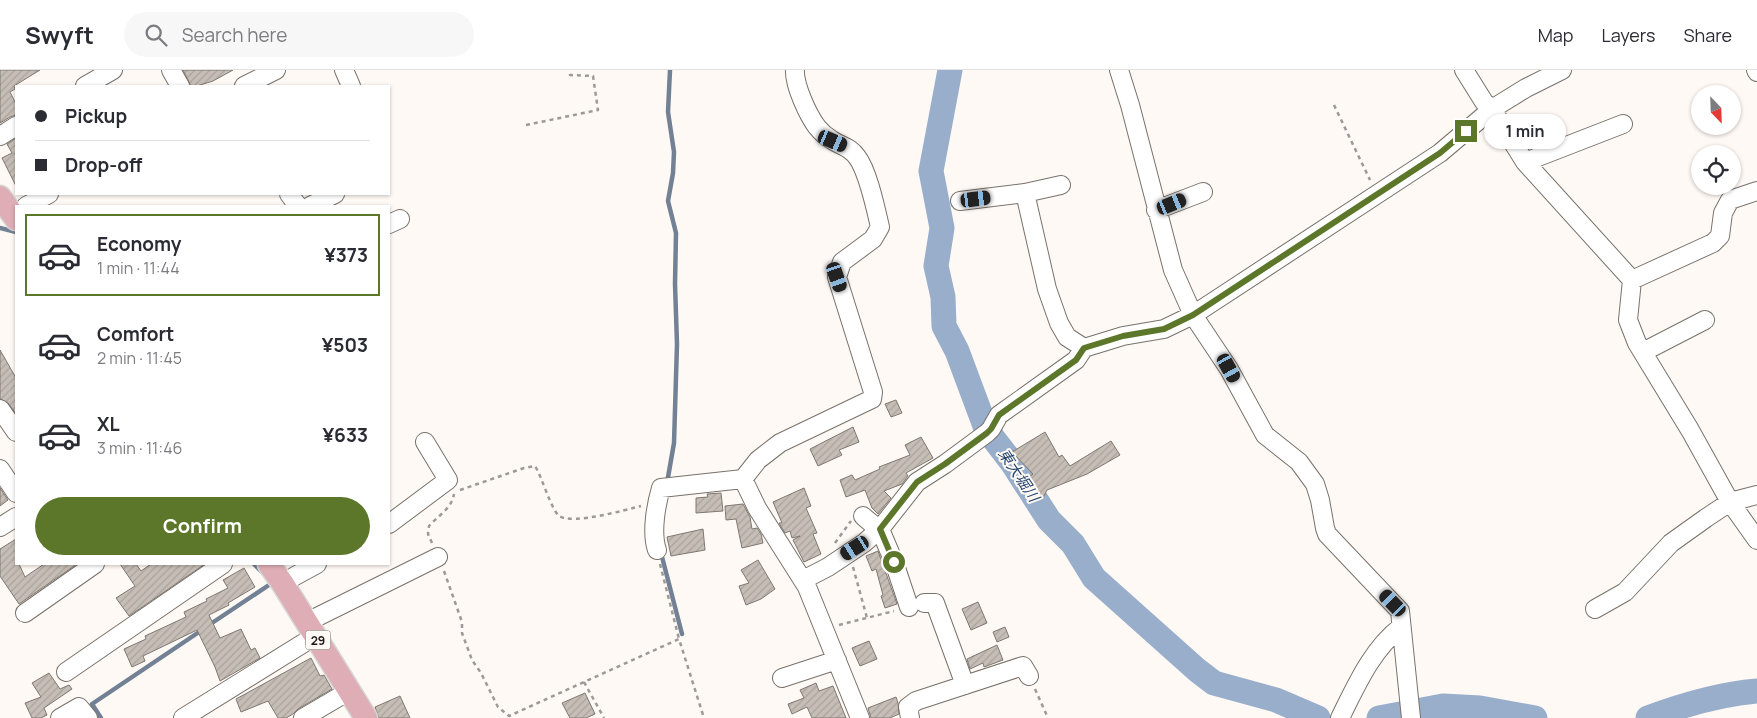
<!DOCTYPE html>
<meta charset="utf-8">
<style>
:root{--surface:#fff;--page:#f7f7f7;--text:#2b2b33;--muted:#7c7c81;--line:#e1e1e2;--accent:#5d772a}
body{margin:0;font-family:Manrope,"Noto Sans JP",sans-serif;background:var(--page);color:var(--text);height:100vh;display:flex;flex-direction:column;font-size:19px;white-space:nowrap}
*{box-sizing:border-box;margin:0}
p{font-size:16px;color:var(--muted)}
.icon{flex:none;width:28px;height:28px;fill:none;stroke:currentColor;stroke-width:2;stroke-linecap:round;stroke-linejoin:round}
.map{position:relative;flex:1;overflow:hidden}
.sheet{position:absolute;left:15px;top:135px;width:375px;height:360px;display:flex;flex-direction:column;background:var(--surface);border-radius:0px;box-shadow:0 1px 4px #0004}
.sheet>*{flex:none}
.hud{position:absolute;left:15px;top:15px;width:375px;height:110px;border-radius:0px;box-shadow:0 1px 4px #0004;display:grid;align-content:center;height:110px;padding:0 20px;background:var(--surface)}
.needle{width:32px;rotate:157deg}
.buttons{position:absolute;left:1691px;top:15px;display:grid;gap:10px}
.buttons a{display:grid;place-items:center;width:50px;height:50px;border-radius:50%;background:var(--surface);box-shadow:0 1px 4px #0004;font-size:25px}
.end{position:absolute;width:22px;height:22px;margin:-11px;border:6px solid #5d772a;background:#fff;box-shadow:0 0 0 2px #fff}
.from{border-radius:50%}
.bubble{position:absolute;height:35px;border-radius:18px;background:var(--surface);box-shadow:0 1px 4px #0004;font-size:16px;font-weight:700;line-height:35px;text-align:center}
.car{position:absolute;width:15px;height:30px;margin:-15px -8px;border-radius:6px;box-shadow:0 0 4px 1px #0007;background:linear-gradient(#222 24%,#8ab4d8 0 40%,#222 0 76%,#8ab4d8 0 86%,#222 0)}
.hud b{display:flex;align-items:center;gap:18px;height:48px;font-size:19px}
.hud b+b{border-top:1px solid var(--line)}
.hud i{width:12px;height:12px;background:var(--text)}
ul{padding:9px 0 0;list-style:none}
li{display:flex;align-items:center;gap:15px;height:82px;margin:0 10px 8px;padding:0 10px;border:2px solid transparent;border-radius:0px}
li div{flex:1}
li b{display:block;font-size:19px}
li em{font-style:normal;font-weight:700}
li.on{border-color:var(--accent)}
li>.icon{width:45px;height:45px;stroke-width:1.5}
.primary-button{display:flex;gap:10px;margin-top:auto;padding:10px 20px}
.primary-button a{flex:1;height:58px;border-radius:30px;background:var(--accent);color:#fff;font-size:20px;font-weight:700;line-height:58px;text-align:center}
header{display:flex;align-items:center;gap:30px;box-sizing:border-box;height:70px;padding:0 25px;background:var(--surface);border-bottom:1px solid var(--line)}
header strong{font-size:24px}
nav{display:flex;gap:28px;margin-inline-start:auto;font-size:18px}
.search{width:350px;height:45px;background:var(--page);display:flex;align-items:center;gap:12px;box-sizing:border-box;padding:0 18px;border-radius:28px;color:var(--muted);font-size:19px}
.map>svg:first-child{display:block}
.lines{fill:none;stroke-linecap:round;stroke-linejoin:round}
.stream{stroke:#738195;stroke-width:4.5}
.river{stroke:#98aecb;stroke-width:25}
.building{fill:url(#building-hatch);stroke:#7f7871}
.minor-casing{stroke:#79726b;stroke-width:20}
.major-casing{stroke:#d6d6d5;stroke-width:25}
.path{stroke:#9d9996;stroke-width:2.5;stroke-dasharray:4 4;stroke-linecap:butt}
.minor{stroke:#fff;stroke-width:18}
.major{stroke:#deadb5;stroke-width:22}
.route{stroke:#5d772a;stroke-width:6}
.labels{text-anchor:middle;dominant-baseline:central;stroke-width:4;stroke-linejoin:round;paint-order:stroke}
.shield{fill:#fef9f5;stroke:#605c59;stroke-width:1}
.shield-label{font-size:12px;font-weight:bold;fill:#1c1916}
.water-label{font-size:15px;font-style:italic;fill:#25456e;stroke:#fef9f5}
</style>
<header>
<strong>Swyft</strong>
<div class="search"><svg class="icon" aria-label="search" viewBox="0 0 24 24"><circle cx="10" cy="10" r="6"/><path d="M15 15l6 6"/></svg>Search here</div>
<nav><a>Map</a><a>Layers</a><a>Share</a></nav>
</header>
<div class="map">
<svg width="1757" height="648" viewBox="0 0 1757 648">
<defs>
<pattern id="building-hatch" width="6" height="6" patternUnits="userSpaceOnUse" patternTransform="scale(1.25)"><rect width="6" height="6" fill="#c6beb6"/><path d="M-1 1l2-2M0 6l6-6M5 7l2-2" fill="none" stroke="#aaa39c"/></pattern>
</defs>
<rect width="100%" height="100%" fill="#fef9f5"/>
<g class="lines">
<path class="stream" d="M 0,158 L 16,162
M 667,413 L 674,373 L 677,274 L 675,214 L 676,163 L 668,131 L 673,103 L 674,82 L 668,42 L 670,0
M 661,483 L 682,564
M 254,494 L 263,503
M 209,555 L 272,513
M 101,648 L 92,634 L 202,560"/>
<path class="river" d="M 950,0 L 931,101 L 942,158 L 936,196 L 943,227 L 944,256 L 957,281 L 985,356 L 993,368 L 1013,394 L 1049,450 L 1073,474 L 1094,508 L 1197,600 L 1214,613 L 1276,630 L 1318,648
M 1379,648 L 1443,636 L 1480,638 L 1535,648
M 1648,648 C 1683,635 1720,624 1757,621"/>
</g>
<path class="building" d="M 0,0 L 40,0 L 14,16 L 15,19 L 10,22 L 16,34 L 16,45 L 10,47 L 0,53 Z
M 183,0 L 233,0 L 213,11 L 197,16 L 191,16 Z
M 16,68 L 16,116 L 2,88 L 12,83 L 7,74 Z
M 0,280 L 16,308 L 16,344 L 8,333 L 0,329 Z
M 896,330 L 902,343 L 891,347 L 885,334 Z
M 853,357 L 859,372 L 839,380 L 842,385 L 818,396 L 810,379 Z
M 1045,362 L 1059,387 L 1062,385 L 1070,396 L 1111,371 L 1120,385 L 1087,404 L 1047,420 L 1042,430 L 1026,409 L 1033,404 L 1012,382 Z
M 921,367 L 933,388 L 906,403 L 908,406 L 902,414 L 884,421 L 891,428 L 878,444 L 872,438 L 865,420 L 846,427 L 840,410 L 852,405 L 855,410 L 880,399 L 879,397 L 910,385 L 905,375 Z
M 0,418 L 8,430 L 0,436 Z
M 804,418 L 811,436 L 806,438 L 817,463 L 813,464 L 821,484 L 804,492 L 793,470 L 800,466 L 792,468 L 790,461 L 785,463 L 779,453 L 782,453 L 773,432 Z
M 721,423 L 723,441 L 696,443 L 696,428 L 708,427 L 707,424 Z
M 743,434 L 750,447 L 752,459 L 757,458 L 761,464 L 763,473 L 742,478 L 736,449 L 726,450 L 725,436 Z
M 703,459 L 705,480 L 671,486 L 667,467 Z
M 16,469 L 16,494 L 19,494 L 25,507 L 44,494 L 77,494 L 19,534 L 0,506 L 0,479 Z
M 878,481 L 897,534 L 885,538 L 881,526 L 883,525 L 876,499 L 872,501 L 866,486 Z
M 758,490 L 775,519 L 761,529 L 746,535 L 739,516 L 749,513 L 741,500 Z
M 120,494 L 136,494 L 141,501 L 151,494 L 205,494 L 129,546 L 116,528 L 135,516 Z
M 244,498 L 255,517 L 228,533 L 229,535 L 209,545 L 220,568 L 241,559 L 251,580 L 255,578 L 260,588 L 220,611 L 215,597 L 197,560 L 143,586 L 145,591 L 132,597 L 124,579 L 146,569 L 145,566 L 186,547 L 184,542 L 207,531 L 206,529 L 228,518 L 223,510 Z
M 978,532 L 987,553 L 971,560 L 962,539 Z
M 1005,557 L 1009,567 L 997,572 L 993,562 Z
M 869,571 L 877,589 L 860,596 L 852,578 Z
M 997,575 L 1003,590 L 984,597 L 983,593 L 970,599 L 967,589 Z
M 311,588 L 320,606 L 324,605 L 332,619 L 298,639 L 293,644 L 286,648 L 278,648 L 268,631 L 241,642 L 236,629 Z
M 49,603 L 60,619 L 69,615 L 72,619 L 44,638 L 47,645 L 41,648 L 32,648 L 25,633 L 41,627 L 32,613 Z
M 816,613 L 819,621 L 833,616 L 846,648 L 812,648 L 807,637 L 792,644 L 788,634 L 804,628 L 800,620 Z
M 585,623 L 595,644 L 586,648 L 570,648 L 562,633 Z
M 400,626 L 410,648 L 379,648 L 375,637 Z
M 896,627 L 898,633 L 899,644 L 890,648 L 871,648 L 868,638 Z"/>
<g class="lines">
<g class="minor-casing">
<path id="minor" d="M 171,0 L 180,16
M 344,0 L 351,16
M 795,0 C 794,15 808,45 817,57 C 821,62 827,67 832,70 C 842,77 849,76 857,87 C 868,101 876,140 880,157 L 873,169 L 842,192 L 837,207 L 873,322 L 872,329 L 780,373 L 758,390 L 743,409 L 757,438 L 807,517 L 860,648
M 1119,0 L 1130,35 L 1173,200 L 1193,245 L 1229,299 L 1265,365 L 1299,392 L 1315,414 L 1320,430 L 1325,458 L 1327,464 L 1400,541 L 1411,648
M 1464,0 L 1484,32 L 1492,39 L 1525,92 L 1632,210 L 1628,250 L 1637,273 L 1690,360 L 1730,432 L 1757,470
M 1756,0 L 1757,2
M 85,16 L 113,0
M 244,16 L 276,0
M 0,66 L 16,56
M 1525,92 L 1623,54
M 1025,123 L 1047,219 L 1059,253 L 1067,267 L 1084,278
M 289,124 L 298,136
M 960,131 L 1025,123 L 1061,115
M 26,136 L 49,124
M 310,136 L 335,124
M 1156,140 L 1203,122
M 389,154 L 400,149
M 1632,210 L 1713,173 L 1720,166 L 1723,143 L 1730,130 L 1757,121
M 1643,282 L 1705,250
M 0,339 L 16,362
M 0,399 L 16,423
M 863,446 C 868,451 880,459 882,464 L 894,492 L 909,537
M 389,454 L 448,410 L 425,372
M 0,457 L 16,447
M 657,480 C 651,463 656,435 661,418 L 743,409
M 803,510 L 828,497 L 864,473 L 880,459 L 917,412 L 945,394 L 987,363 L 991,359 L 999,345 L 1076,290 L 1084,278 L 1123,266 L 1164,259 L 1193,245 L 1440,83 L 1492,39 L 1526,18 L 1562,0
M 283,514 L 295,506 L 317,494
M 924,533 L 935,533 L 965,615
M 1595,539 L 1625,522 L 1671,473 L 1706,448 L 1730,432 L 1757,425
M 25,543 L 95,494
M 307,552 L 438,487
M 66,602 L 223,494
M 782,608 L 837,590
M 60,648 L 79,637 L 88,648
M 183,648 L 315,566
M 303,648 L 349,621
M 910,648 L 908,637 L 916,631 L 1023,596 L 1029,606
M 1340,648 C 1356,616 1372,579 1401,557"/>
</g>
<g class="major-casing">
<path id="major" d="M 0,127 L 16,149
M 269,494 L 283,514 L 366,648"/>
</g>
<path class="path" d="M 1334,35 L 1370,110
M 526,55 L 598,40 L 593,6 L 570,5 L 569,0
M 460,420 L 524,398 L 535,396 C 542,407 551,439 559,446 C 572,455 625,440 641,436
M 432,473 L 428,464 L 429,456 C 438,446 452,438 454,424
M 835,473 L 851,451
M 660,494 L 679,569
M 853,497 L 867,548
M 444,501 L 462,552 L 462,563 L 472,590 L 481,603 L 498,637 L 509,646 L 679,569 L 704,648
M 839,555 L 894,541
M 584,612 L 604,648
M 1035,619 L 1048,648"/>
<use href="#minor" class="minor"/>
<use href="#major" class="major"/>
</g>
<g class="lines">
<path class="route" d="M 894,492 L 880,459 L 917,412 L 945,394 L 987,363 L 991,359 L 999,345 L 1076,290 L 1084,278 L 1123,266 L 1164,259 L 1193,245 L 1440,83 L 1466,61"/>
</g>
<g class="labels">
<rect class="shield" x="305.5" y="560.5" width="25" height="19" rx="4"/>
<g class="shield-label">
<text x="318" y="570">29</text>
</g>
<g class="water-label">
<text transform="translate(1019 405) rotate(56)">東大堀川</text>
</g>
</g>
</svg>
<div class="buttons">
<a><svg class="needle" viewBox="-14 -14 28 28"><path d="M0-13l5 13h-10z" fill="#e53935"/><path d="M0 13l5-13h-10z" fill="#7c7c81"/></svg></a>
<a><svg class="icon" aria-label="locate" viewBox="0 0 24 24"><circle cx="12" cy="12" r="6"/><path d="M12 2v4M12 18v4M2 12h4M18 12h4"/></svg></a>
</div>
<i class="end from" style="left:894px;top:492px"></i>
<i class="end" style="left:1466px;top:61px"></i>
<div class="bubble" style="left:1484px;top:44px;width:82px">1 min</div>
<i class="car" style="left:833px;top:71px;rotate:113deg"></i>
<i class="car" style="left:976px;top:129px;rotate:83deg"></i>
<i class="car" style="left:1172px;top:134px;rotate:68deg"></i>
<i class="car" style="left:837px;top:207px;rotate:161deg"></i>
<i class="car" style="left:1229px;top:298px;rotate:151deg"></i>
<i class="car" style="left:855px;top:478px;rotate:238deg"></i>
<i class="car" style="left:1393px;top:533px;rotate:316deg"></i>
<div class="hud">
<b><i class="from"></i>Pickup</b>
<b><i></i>Drop-off</b>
</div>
<section class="sheet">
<ul>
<li class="on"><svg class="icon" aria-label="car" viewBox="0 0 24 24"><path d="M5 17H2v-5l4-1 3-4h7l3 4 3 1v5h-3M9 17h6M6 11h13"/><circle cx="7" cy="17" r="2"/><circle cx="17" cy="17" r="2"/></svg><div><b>Economy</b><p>1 min · 11:44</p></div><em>¥373</em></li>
<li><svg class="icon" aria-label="car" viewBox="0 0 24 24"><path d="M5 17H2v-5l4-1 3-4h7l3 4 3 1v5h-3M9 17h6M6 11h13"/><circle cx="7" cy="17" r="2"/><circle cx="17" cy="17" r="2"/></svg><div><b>Comfort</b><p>2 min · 11:45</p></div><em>¥503</em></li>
<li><svg class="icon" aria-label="car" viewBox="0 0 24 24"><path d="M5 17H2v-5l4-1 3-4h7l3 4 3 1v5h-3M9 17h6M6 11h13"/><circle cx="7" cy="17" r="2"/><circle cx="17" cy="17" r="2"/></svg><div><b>XL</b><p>3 min · 11:46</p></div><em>¥633</em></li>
</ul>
<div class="primary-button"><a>Confirm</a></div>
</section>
</div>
